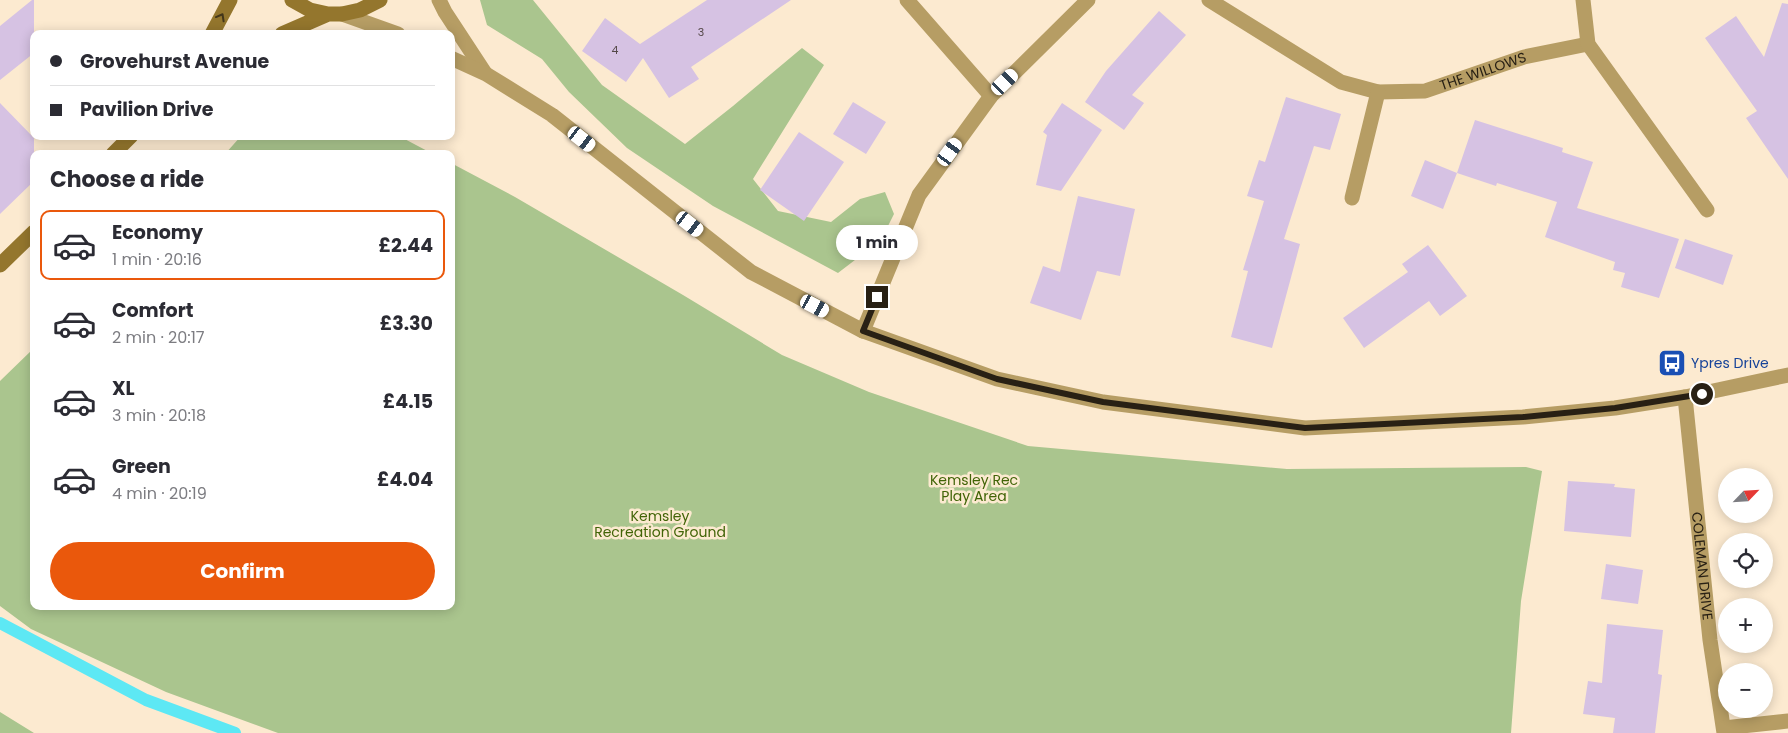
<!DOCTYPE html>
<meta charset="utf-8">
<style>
:root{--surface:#fff;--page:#f2f2f3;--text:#2b2b33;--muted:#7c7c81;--line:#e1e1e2;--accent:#ea580c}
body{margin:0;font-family:Poppins,sans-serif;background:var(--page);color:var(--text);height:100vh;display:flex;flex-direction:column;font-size:19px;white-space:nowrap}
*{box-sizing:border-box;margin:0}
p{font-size:16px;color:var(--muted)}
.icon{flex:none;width:28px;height:28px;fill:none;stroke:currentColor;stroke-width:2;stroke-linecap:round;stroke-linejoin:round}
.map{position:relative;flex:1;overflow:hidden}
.side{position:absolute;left:30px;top:150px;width:425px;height:460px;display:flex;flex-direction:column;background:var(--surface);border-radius:10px;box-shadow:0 2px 12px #0003}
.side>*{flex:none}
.top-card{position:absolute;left:30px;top:30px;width:425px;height:110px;border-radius:10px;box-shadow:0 2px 12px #0003;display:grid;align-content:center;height:110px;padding:0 20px;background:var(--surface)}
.needle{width:32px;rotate:65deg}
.tools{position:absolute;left:1718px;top:468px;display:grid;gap:10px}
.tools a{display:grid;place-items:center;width:55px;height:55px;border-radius:50%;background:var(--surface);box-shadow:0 2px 12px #0003;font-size:25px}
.end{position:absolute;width:22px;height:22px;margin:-11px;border:6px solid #282014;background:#fff;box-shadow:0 0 0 2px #fff}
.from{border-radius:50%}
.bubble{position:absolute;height:35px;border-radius:18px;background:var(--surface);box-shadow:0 2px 12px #0003;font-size:16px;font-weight:700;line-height:35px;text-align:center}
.car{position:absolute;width:15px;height:30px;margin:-15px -8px;border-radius:6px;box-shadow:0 0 4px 1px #0007;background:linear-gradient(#fff 24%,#345 0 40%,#fff 0 76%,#345 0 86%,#fff 0)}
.top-card b{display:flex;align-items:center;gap:18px;height:48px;font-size:19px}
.top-card b+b{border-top:1px solid var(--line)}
.top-card i{width:12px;height:12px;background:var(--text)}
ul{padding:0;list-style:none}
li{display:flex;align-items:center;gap:15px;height:70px;margin:0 10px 8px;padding:0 10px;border:2px solid transparent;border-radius:10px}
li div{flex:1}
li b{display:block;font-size:19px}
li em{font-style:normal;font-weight:700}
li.active{border-color:var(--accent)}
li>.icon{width:45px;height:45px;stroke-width:1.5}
h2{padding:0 20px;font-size:22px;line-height:60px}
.button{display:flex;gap:10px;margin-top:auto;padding:10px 20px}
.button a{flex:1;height:58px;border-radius:30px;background:var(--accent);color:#fff;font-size:20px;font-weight:700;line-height:58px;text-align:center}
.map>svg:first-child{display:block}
.green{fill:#aac58e}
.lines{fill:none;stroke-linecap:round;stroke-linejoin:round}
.stream{stroke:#5de8f4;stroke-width:12}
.building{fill:#d6c2e3}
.street{stroke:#b69d64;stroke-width:15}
.secondary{stroke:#94762d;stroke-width:15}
.oneway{stroke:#43361a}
.route{stroke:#282014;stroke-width:6}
.labels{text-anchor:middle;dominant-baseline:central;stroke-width:5;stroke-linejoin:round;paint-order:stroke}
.number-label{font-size:11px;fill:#544848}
.street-label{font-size:14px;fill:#282014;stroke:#fcead0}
.transit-label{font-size:14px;fill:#164399;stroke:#fcead0;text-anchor:start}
.park-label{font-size:14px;fill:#416407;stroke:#fcead0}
</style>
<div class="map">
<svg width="1788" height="733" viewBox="0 0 1788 733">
<rect width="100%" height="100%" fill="#fcead0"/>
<path class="green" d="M 480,0 L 533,0 L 602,85 L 685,144 L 733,106 L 802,48 L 824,65 L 753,179 L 778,211 L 831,222 L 860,199 L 885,192 L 894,214 L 881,240 L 838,273 L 713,206 L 627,148 L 569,92 L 542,59 L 487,25 Z
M 241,136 L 399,136 L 433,154 L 225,154 Z
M 451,163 L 515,197 L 683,295 L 782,355 L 869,392 L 1028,446 L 1287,469 L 1526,467 L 1542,471 L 1521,601 L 1511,733 L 278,733 L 166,692 L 31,629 L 0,606 L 0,381 L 34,348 L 34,606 L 451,606 Z
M 0,712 L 34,733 L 0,733 Z"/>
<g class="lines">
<path class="stream" d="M 0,623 L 146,700 L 235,733"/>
</g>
<path class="building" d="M 32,0 L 34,0 L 34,53 L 0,80 L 0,26 Z
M 707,0 L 791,0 L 691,67 L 699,79 L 669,98 L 643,58 L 626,82 L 582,51 L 605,18 L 640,44 Z
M 1782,3 L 1788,4 L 1788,179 L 1746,118 L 1757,111 L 1705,38 L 1736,16 L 1764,57 Z
M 1159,11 L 1186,35 L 1132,95 L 1144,103 L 1124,130 L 1085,102 L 1106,71 Z
M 1286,97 L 1341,114 L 1330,150 L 1314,146 L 1284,239 L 1300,244 L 1272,348 L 1231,337 L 1248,271 L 1243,270 L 1264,201 L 1247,196 L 1259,160 L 1265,162 Z
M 853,102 L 886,122 L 866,154 L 833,134 Z
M 0,103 L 34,138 L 34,181 L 0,214 Z
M 1062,103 L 1102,130 L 1061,191 L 1036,185 L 1047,135 L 1043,132 Z
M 1475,120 L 1563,148 L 1562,152 L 1593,162 L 1577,208 L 1679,239 L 1659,298 L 1621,287 L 1625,273 L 1613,270 L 1615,262 L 1545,237 L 1557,202 L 1497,183 L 1496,186 L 1457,173 Z
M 799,132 L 844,162 L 804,221 L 760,190 Z
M 1425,160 L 1457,173 L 1443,209 L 1411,196 Z
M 1078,196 L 1135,209 L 1120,276 L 1097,271 L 1081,320 L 1030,303 L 1043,266 L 1060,272 Z
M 1685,239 L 1733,255 L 1723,285 L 1675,268 Z
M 1428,245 L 1467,296 L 1440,316 L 1429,301 L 1364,348 L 1343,318 L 1408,272 L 1402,264 Z
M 1568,481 L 1615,484 L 1614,487 L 1635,489 L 1631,537 L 1564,531 Z
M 1606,564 L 1643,570 L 1638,604 L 1601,599 Z
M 1607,624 L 1663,630 L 1658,674 L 1662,675 L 1655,733 L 1613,733 L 1615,718 L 1583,714 L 1588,681 L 1602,683 Z"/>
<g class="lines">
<g class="street">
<path d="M 439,0 L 445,12 L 485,73"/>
<path d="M 907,0 L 991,96"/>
<path id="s1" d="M 1209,0 L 1341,82 L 1378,92 L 1425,91 L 1524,57 L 1588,44"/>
<path d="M 1583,0 L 1588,44 L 1707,210"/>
<path d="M 342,14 L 398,34"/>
<path d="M 451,58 L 486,74 L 552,115 L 751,272 L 863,331 L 997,379 L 1103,402 L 1305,428 L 1523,417 L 1615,408 L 1685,397 L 1788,375"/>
<path d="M 1352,198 L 1378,92"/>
<path d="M 863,331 L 919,195 L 991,96 L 1088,0"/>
<path id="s2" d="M 1685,397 L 1710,640 L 1724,733"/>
<path d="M 1724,728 L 1788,721"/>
</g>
<path class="secondary" d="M 292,0 L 310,10 L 328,14
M 212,34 L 230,0
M 282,34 L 328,14 L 342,14 L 360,10 L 380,0
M 113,154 L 131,136
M 0,265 L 34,232"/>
</g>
<defs><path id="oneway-chevron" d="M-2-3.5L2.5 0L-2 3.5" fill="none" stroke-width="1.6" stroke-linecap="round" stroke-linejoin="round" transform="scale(1.25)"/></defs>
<use class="oneway" href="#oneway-chevron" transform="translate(221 17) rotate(-61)"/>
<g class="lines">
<path class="route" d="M 877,297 L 863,331 L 997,379 L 1103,402 L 1305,428 L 1523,417 L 1615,408 L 1702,394"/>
</g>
<defs>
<g id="bus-square" transform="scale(1.4375)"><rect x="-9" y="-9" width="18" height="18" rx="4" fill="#1a4fb4" stroke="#fcead0"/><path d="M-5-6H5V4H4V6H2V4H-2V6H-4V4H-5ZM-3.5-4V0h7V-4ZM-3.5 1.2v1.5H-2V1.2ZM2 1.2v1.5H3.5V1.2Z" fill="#fff"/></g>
</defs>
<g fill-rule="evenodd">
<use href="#bus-square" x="1672" y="363"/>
</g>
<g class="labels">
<g class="number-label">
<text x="701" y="32">3</text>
<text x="615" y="50">4</text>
</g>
<g class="street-label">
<text stroke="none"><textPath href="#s1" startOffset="302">THE WILLOWS</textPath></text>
<text stroke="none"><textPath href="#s2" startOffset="170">COLEMAN DRIVE</textPath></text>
</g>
<g class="transit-label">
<text x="1691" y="363">Ypres Drive</text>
</g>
<g class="park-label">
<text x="974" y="480">Kemsley Rec<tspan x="974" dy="16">Play Area</tspan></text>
<text x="660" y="516">Kemsley<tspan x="660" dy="16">Recreation Ground</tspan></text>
</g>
</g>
</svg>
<div class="tools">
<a><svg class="needle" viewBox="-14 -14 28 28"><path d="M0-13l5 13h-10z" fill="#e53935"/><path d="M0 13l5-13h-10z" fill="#7c7c81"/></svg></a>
<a><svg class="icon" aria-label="locate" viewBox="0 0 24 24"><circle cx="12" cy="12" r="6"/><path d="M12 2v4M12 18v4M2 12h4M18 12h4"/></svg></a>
<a>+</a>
<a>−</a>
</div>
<i class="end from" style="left:1702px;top:394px"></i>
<i class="end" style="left:877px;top:297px"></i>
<div class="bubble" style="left:836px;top:225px;width:82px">1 min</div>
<i class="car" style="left:1005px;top:82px;rotate:46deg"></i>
<i class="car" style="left:582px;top:139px;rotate:128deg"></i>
<i class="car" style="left:950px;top:152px;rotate:36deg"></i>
<i class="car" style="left:690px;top:224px;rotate:128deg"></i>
<i class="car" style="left:815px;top:306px;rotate:118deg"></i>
<div class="top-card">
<b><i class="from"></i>Grovehurst Avenue</b>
<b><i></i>Pavilion Drive</b>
</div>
<section class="side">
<h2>Choose a ride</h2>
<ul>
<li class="active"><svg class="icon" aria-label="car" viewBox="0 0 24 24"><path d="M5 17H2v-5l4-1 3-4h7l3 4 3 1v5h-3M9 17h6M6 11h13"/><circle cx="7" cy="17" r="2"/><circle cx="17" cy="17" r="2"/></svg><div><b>Economy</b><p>1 min · 20:16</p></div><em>£2.44</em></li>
<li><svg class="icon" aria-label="car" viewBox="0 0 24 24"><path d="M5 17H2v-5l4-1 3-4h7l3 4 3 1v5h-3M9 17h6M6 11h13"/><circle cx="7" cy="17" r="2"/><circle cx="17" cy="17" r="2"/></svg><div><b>Comfort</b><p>2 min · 20:17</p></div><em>£3.30</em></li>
<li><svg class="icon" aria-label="car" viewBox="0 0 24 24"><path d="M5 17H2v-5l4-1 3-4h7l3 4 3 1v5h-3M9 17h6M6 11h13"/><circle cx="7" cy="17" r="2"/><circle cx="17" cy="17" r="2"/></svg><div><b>XL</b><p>3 min · 20:18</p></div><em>£4.15</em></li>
<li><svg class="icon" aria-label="car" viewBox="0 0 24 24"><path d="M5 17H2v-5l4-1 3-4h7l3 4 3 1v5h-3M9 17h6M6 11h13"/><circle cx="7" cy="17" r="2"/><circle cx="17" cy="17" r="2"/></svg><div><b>Green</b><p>4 min · 20:19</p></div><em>£4.04</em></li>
</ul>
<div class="button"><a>Confirm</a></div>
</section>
</div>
